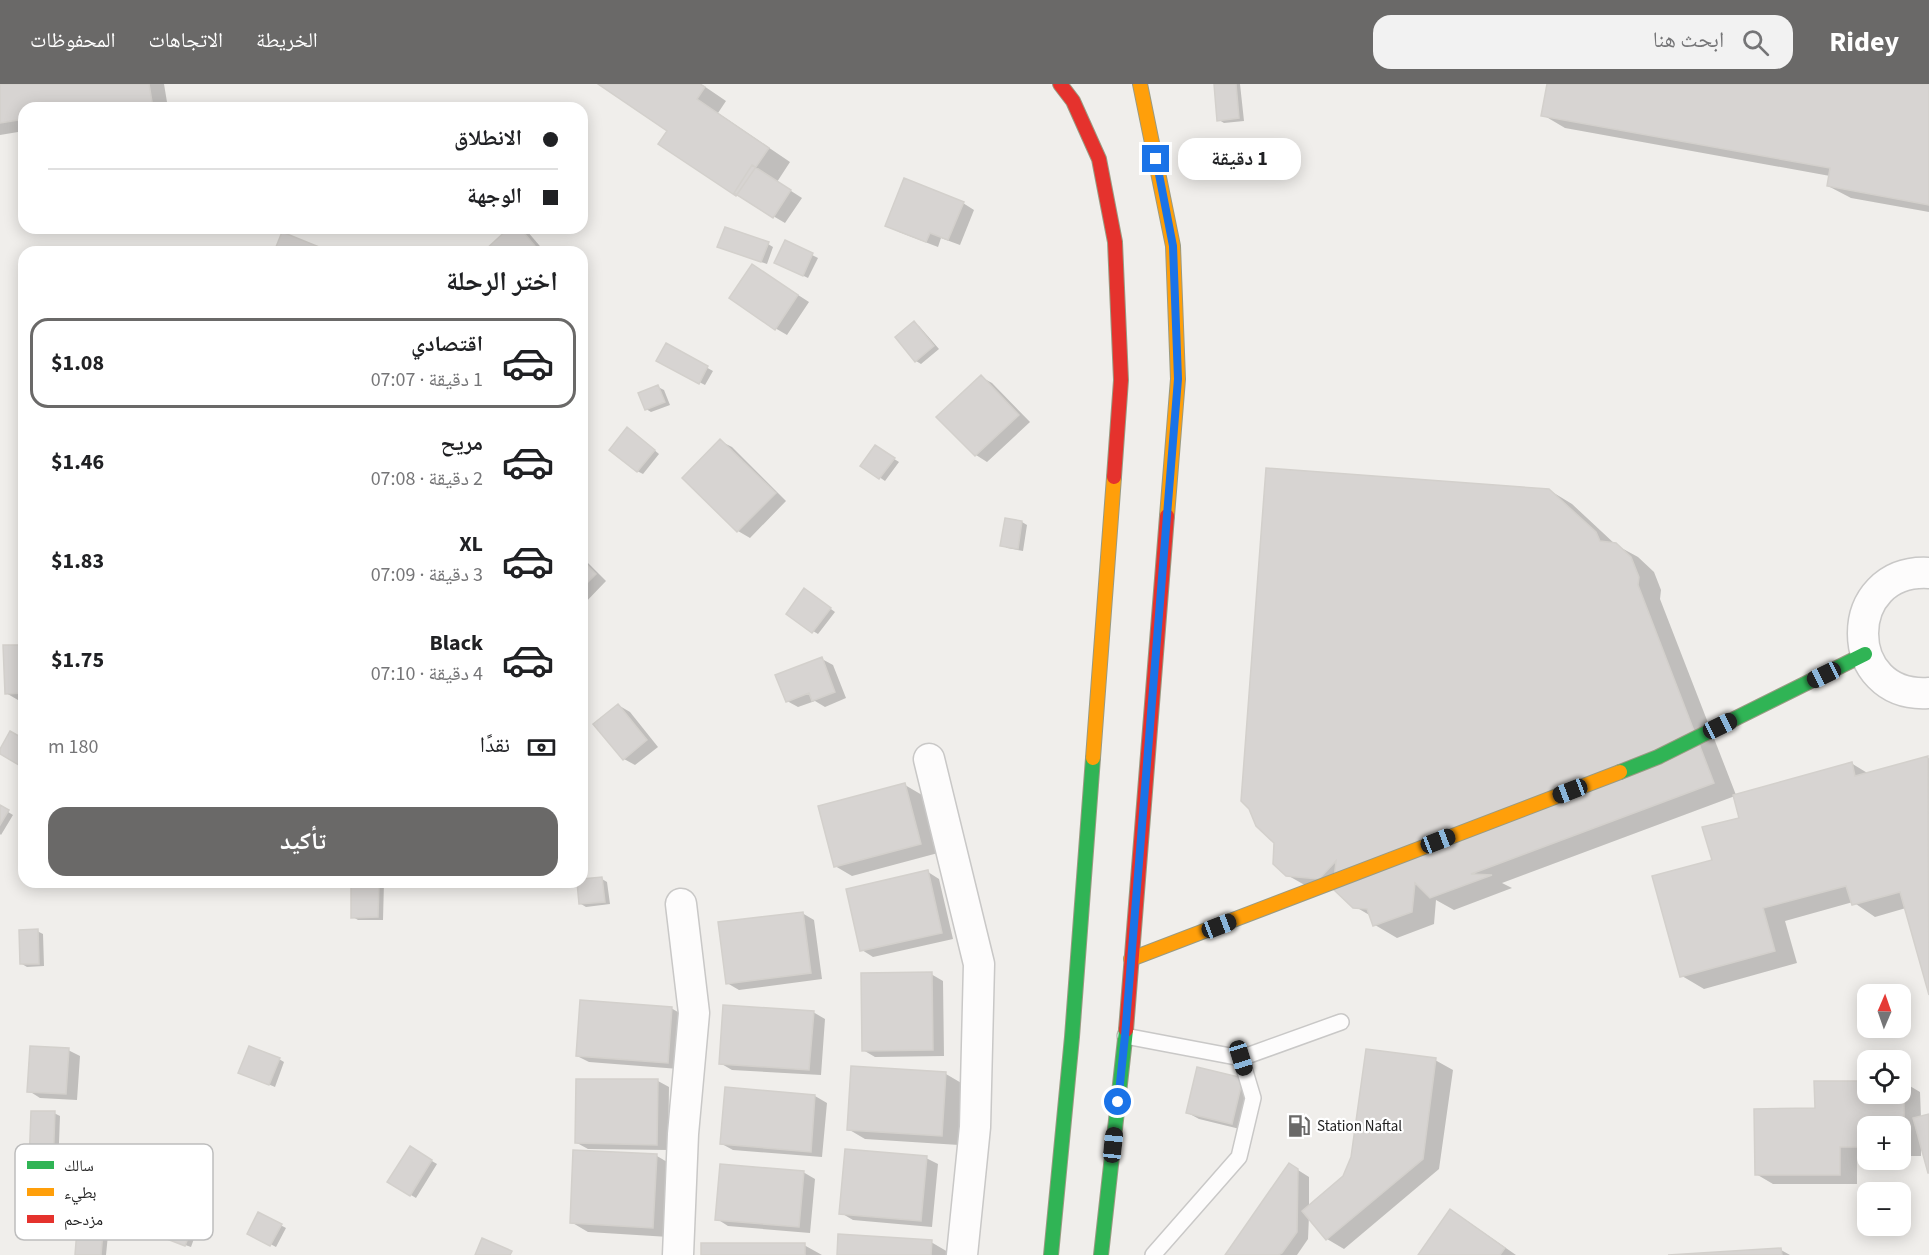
<!DOCTYPE html>
<html lang="ar">
<meta charset="utf-8">
<style>
:root{--surface:#fff;--page:#f2f2f2;--text:#202124;--muted:#757577;--line:#e0e0e0;--accent:#6a6968}
body{margin:0;font-family:"Source Sans 3","Noto Naskh Arabic",sans-serif;background:var(--page);color:var(--text);direction:rtl;height:100vh;display:flex;flex-direction:column;font-size:22px;white-space:nowrap}
*{box-sizing:border-box;margin:0}
p{font-size:20px;color:var(--muted)}
.icon{flex:none;width:33px;height:33px;fill:none;stroke:currentColor;stroke-width:2;stroke-linecap:round;stroke-linejoin:round}
.map{position:relative;flex:1;overflow:hidden;direction:ltr}
.sheet{position:absolute;left:18px;top:162px;width:570px;height:642px;display:flex;flex-direction:column;background:var(--surface);border-radius:18px;box-shadow:0 3px 15px #0003;direction:rtl}
.sheet>*{flex:none}
.banner{position:absolute;left:18px;top:18px;width:570px;height:132px;border-radius:18px;box-shadow:0 3px 15px #0003;direction:rtl;display:grid;align-content:center;height:132px;padding:0 30px;background:var(--surface)}
.needle{width:39px;rotate:2deg}
.buttons{position:absolute;left:1857px;top:900px;display:grid;gap:12px}
.buttons a{display:grid;place-items:center;width:54px;height:54px;border-radius:12px;background:var(--surface);box-shadow:0 3px 15px #0003;font-size:30px}
.end{position:absolute;width:27px;height:27px;margin:-14px;border:8px solid #1a73e8;background:#fff;box-shadow:0 0 0 3px #fff}
.from{border-radius:50%}
.bubble{position:absolute;height:42px;border-radius:18px;background:var(--surface);box-shadow:0 3px 15px #0003;font-size:20px;font-weight:700;line-height:42px;text-align:center;direction:rtl}
.car{position:absolute;width:18px;height:36px;margin:-18px -9px;border-radius:8px;box-shadow:0 0 4px 2px #0007;background:linear-gradient(#222 24%,#8ab4d8 0 40%,#222 0 76%,#8ab4d8 0 86%,#222 0)}
.banner b{display:flex;align-items:center;gap:21px;height:57px;font-size:22px}
.banner b+b{border-top:2px solid var(--line)}
.banner i{width:15px;height:15px;background:var(--text)}
ul{padding:0;list-style:none}
li{display:flex;align-items:center;gap:18px;height:90px;margin:0 12px 9px;padding:0 18px;border:3px solid transparent;border-radius:18px}
li div{flex:1}
li b{display:block;font-size:22px}
li em{font-style:normal;font-weight:700}
li.on{border-color:var(--accent)}
li>.icon{width:54px;height:54px;stroke-width:1.5}
h2{padding:0 30px;font-size:27px;line-height:72px}
.pay{display:flex;align-items:center;gap:15px;height:66px;padding:0 30px;font-size:22px}
.pay p{margin-inline-start:auto}
.action{display:flex;gap:12px;margin-top:auto;padding:12px 30px}
.action a{flex:1;height:69px;border-radius:18px;background:var(--accent);color:#fff;font-size:24px;font-weight:700;line-height:69px;text-align:center}
header{display:flex;align-items:center;gap:36px;box-sizing:border-box;height:84px;padding:0 30px;background:var(--accent);color:#fff}
header strong{font-size:28px}
nav{display:flex;gap:33px;margin-inline-start:auto;font-size:21px}
.search{width:420px;height:54px;background:var(--page);display:flex;align-items:center;gap:15px;box-sizing:border-box;padding:0 21px;border-radius:18px;color:var(--muted);font-size:22px}
.map>svg:first-child{display:block}
.shadow{fill:#0003}
.building{fill:#d7d4d2;stroke:#d3d0cc;stroke-width:1.5}
.lines{fill:none;stroke-linecap:round;stroke-linejoin:round}
.lane-casing{stroke:#c9c8c7;stroke-width:18}
.street-casing{stroke:#c9c8c7;stroke-width:33}
.fast-casing{stroke:#999a82;stroke-width:16}
.slow-casing{stroke:#999a82;stroke-width:16}
.jam-casing{stroke:#999a82;stroke-width:16}
.lane{stroke:#fdfcfc;stroke-width:15}
.street{stroke:#fdfcfc;stroke-width:30}
.fast{stroke:#30b455;stroke-width:14}
.slow{stroke:#ff9f0a;stroke-width:14}
.jam{stroke:#e5322d;stroke-width:14}
.route{stroke:#1a73e8;stroke-width:8}
.labels{text-anchor:middle;dominant-baseline:central;stroke-width:4.5;stroke-linejoin:round;paint-order:stroke}
.poi-label{font-size:15px;fill:#222;stroke:#fff;text-anchor:start}
.key{fill:#fff;stroke:#bdbdbd;stroke-width:1.5}
.key-label{font-size:16px;fill:#222}
</style>
<header>
<strong>Ridey</strong>
<div class="search"><svg class="icon" aria-label="search" viewBox="0 0 24 24"><circle cx="10" cy="10" r="6"/><path d="M15 15l6 6"/></svg>ابحث هنا</div>
<nav><a>الخريطة</a><a>الاتجاهات</a><a>المحفوظات</a></nav>
</header>
<div class="map">
<svg width="1929" height="1171" viewBox="0 0 1929 1171">
<rect width="100%" height="100%" fill="#f0eeeb"/>
<path class="shadow" d="M 0,0 L 164,0 L 168,24 L 24,24 L 24,47 L 0,51 Z
M 601,0 L 701,0 L 726,17 L 718,29 L 790,78 L 777,98 L 802,114 L 785,139 L 737,111 L 661,59 L 669,46 Z
M 1215,0 L 1240,0 L 1244,37 L 1224,39 L 1219,36 Z
M 1549,0 L 1929,0 L 1929,128 L 1851,114 L 1828,102 L 1830,92 L 1565,44 L 1543,31 Z
M 963,119 L 974,126 L 960,161 L 941,154 L 938,163 L 899,148 L 887,141 Z
M 511,144 L 522,144 L 527,147 L 545,168 L 485,168 Z
M 786,158 L 818,174 L 808,194 L 781,181 Z
M 768,160 L 773,163 L 767,180 L 724,165 Z
M 764,189 L 809,218 L 787,251 L 775,244 Z
M 914,239 L 919,242 L 939,265 L 921,280 L 916,277 Z
M 666,261 L 713,287 L 705,301 L 658,277 Z
M 981,293 L 992,299 L 1030,338 L 987,378 L 976,371 L 939,333 Z
M 658,303 L 664,306 L 670,321 L 651,328 L 646,325 Z
M 633,348 L 659,370 L 643,390 L 637,387 Z
M 720,357 L 732,363 L 786,417 L 750,454 L 738,447 L 684,394 Z
M 880,366 L 899,378 L 885,397 L 862,381 Z
M 1549,406 L 1572,420 L 1616,461 L 1638,473 L 1654,488 L 1661,506 L 1660,515 L 1736,711 L 1851,679 L 1869,690 L 1929,674 L 1929,906 L 1906,824 L 1875,833 L 1853,818 L 1785,837 L 1797,879 L 1704,905 L 1682,892 L 1713,777 L 1741,735 L 1735,712 L 1502,799 L 1512,804 L 1454,826 L 1436,816 L 1434,840 L 1397,854 L 1375,841 L 1371,832 L 1354,822 L 1337,806 L 1310,804 L 1287,791 Z
M 1006,435 L 1022,438 L 1027,441 L 1023,467 L 1007,464 L 1002,461 Z
M 582,473 L 606,497 L 582,522 Z
M 809,509 L 835,528 L 818,550 L 813,547 Z
M 24,562 L 24,615 L 18,616 L 6,609 Z
M 822,575 L 833,581 L 846,614 L 825,623 L 815,617 L 798,623 L 787,617 Z
M 618,621 L 630,628 L 658,663 L 635,681 L 624,675 Z
M 905,701 L 922,711 L 938,769 L 852,792 L 835,782 Z
M 0,723 L 13,731 L 1,751 L 0,750 Z
M 928,788 L 939,795 L 953,855 L 873,873 L 862,866 Z
M 602,795 L 607,798 L 610,820 L 586,823 L 581,820 L 579,798 Z
M 105,798 L 129,798 L 129,801 L 110,803 L 105,800 Z
M 353,798 L 384,798 L 383,836 L 358,836 L 353,833 Z
M 802,829 L 814,836 L 822,895 L 739,906 L 727,899 Z
M 37,847 L 43,850 L 44,882 L 27,883 L 22,880 Z
M 931,890 L 943,897 L 944,972 L 875,973 L 863,966 Z
M 671,924 L 683,931 L 679,985 L 589,978 L 577,972 Z
M 813,928 L 825,935 L 821,991 L 732,986 L 720,979 Z
M 68,966 L 80,972 L 77,1016 L 40,1014 L 29,1007 Z
M 279,975 L 284,978 L 275,1003 L 246,991 Z
M 1435,976 L 1453,986 L 1439,1085 L 1344,1165 L 1327,1155 L 1309,1132 L 1308,1155 L 1297,1171 L 1227,1171 L 1290,1081 L 1309,1093 L 1309,1123 L 1345,1093 Z
M 852,984 L 946,990 L 963,1000 L 959,1061 L 865,1055 L 848,1045 Z
M 1243,995 L 1254,1002 L 1244,1046 L 1199,1035 L 1188,1029 Z
M 658,997 L 669,1003 L 668,1066 L 588,1065 L 577,1059 Z
M 1903,998 L 1920,1008 L 1921,1034 L 1929,1031 L 1929,1087 L 1921,1062 L 1921,1072 L 1900,1072 L 1900,1042 L 1868,1042 L 1868,1072 L 1857,1072 L 1857,1100 L 1773,1100 L 1756,1090 L 1816,1026 L 1868,1010 L 1900,1010 Z
M 726,1005 L 815,1012 L 827,1019 L 822,1073 L 733,1066 L 722,1060 Z
M 54,1029 L 60,1032 L 58,1085 L 36,1084 L 31,1081 Z
M 410,1064 L 437,1080 L 416,1114 L 389,1098 Z
M 657,1072 L 674,1082 L 669,1153 L 588,1148 L 571,1138 Z
M 926,1074 L 938,1080 L 932,1143 L 853,1136 L 841,1129 Z
M 803,1088 L 815,1095 L 810,1149 L 728,1142 L 717,1135 Z
M 204,1110 L 209,1113 L 191,1163 L 174,1157 Z
M 1450,1127 L 1467,1137 L 1516,1171 L 1419,1171 Z
M 259,1130 L 286,1144 L 276,1163 L 249,1149 Z
M 104,1137 L 109,1141 L 106,1171 L 76,1171 Z
M 931,1158 L 948,1168 L 948,1171 L 838,1171 Z
M 804,1161 L 822,1171 L 703,1171 Z
M 1781,1166 L 1790,1171 L 1693,1171 Z"/>
<path class="building" d="M 0,0 L 149,0 L 153,24 L 24,24 L 24,35 L 0,39 Z
M 598,0 L 700,0 L 705,3 L 697,15 L 769,64 L 736,112 L 658,60 L 667,47 Z
M 1214,0 L 1236,0 L 1239,34 L 1217,37 Z
M 1547,0 L 1929,0 L 1929,121 L 1827,102 L 1830,84 L 1541,32 Z
M 752,81 L 791,106 L 773,134 L 734,109 Z
M 904,94 L 964,118 L 948,156 L 930,149 L 926,158 L 885,142 Z
M 725,143 L 769,158 L 761,178 L 717,163 Z
M 509,144 L 520,144 L 540,168 L 483,168 Z
M 282,148 L 329,167 L 329,168 L 274,168 Z
M 785,156 L 813,169 L 803,192 L 774,179 Z
M 752,180 L 798,211 L 775,246 L 729,214 Z
M 914,237 L 934,262 L 915,278 L 895,253 Z
M 666,259 L 708,282 L 699,300 L 656,277 Z
M 981,291 L 1019,331 L 975,372 L 936,333 Z
M 658,301 L 665,318 L 645,326 L 638,309 Z
M 627,343 L 655,366 L 637,388 L 609,366 Z
M 720,355 L 776,409 L 737,448 L 682,394 Z
M 875,361 L 895,374 L 879,395 L 860,382 Z
M 1266,384 L 1549,405 L 1596,448 L 1600,457 L 1616,459 L 1631,473 L 1639,493 L 1638,501 L 1714,699 L 1471,790 L 1492,791 L 1430,814 L 1415,799 L 1412,828 L 1373,842 L 1367,825 L 1353,824 L 1333,805 L 1336,777 L 1319,795 L 1286,792 L 1273,780 L 1274,759 L 1256,742 L 1249,725 L 1241,717 Z
M 1005,434 L 1022,437 L 1018,465 L 1000,462 Z
M 582,476 L 596,490 L 582,504 Z
M 804,504 L 831,524 L 812,549 L 786,530 Z
M 3,561 L 24,561 L 24,609 L 5,610 Z
M 822,573 L 835,608 L 812,617 L 809,609 L 786,618 L 775,591 Z
M 618,620 L 647,656 L 623,676 L 593,640 Z
M 10,647 L 24,655 L 24,684 L 0,670 L 0,665 Z
M 1928,672 L 1929,911 L 1900,808 L 1852,821 L 1846,802 L 1763,824 L 1775,867 L 1680,893 L 1652,792 L 1712,776 L 1702,743 L 1739,734 L 1733,711 L 1852,678 L 1855,692 Z
M 905,699 L 921,760 L 834,783 L 818,722 Z
M 0,721 L 9,726 L 0,741 Z
M 928,786 L 942,849 L 860,867 L 846,805 Z
M 602,793 L 605,818 L 579,820 L 577,798 L 582,798 L 582,795 Z
M 351,798 L 379,798 L 378,833 L 351,834 Z
M 803,828 L 811,889 L 726,900 L 718,838 Z
M 38,845 L 39,880 L 20,880 L 19,846 Z
M 932,888 L 933,966 L 862,967 L 861,889 Z
M 580,916 L 672,923 L 668,979 L 576,972 Z
M 723,921 L 814,927 L 809,986 L 719,980 Z
M 30,962 L 69,964 L 66,1010 L 27,1008 Z
M 249,962 L 280,974 L 269,1001 L 238,989 Z
M 1366,965 L 1436,974 L 1423,1075 L 1326,1156 L 1302,1127 L 1343,1092 L 1351,1073 Z
M 851,982 L 946,988 L 942,1052 L 847,1046 Z
M 1197,983 L 1243,994 L 1232,1040 L 1186,1029 Z
M 576,995 L 658,995 L 657,1061 L 575,1059 Z
M 1814,997 L 1868,997 L 1868,1010 L 1900,1010 L 1900,997 L 1904,997 L 1904,1063 L 1900,1063 L 1900,1042 L 1868,1042 L 1868,1063 L 1840,1063 L 1840,1091 L 1755,1091 L 1754,1025 L 1815,1024 Z
M 725,1003 L 815,1011 L 811,1068 L 720,1060 Z
M 31,1027 L 55,1027 L 53,1083 L 29,1082 Z
M 1929,1030 L 1929,1089 L 1928,1089 L 1913,1034 Z
M 410,1062 L 432,1076 L 410,1112 L 387,1098 Z
M 845,1065 L 927,1072 L 921,1137 L 839,1130 Z
M 573,1066 L 657,1070 L 653,1144 L 570,1139 Z
M 1289,1079 L 1298,1085 L 1297,1148 L 1282,1169 L 1278,1171 L 1225,1171 Z
M 720,1080 L 804,1087 L 799,1143 L 715,1136 Z
M 187,1102 L 205,1108 L 185,1162 L 167,1155 Z
M 1450,1125 L 1505,1164 L 1500,1171 L 1418,1171 Z
M 258,1128 L 282,1140 L 270,1162 L 247,1150 Z
M 78,1133 L 104,1136 L 101,1171 L 75,1171 Z
M 838,1150 L 932,1156 L 931,1171 L 837,1171 Z
M 482,1154 L 512,1167 L 510,1171 L 475,1171 Z
M 701,1159 L 805,1159 L 805,1171 L 701,1171 Z
M 1781,1164 L 1782,1171 L 1668,1171 Z"/>
<g class="lines">
<g class="lane-casing">
<path id="lane" d="M 1125,952 L 1241,974 L 1253,1014 L 1239,1073 L 1153,1171
M 1241,974 L 1341,938"/>
</g>
<g class="street-casing">
<path id="street" d="M 1929,489 C 1841,484 1841,615 1929,609
M 929,675 L 979,880 L 975,1043 L 962,1171
M 678,1171 L 683,1050 L 694,929 L 681,820"/>
</g>
<g class="fast-casing">
<path id="fast" d="M 1620,688 L 1658,673 L 1865,570
M 1051,1171 L 1072,953 L 1093,674
M 1101,1171 L 1126,946"/>
</g>
<g class="slow-casing">
<path id="slow" d="M 1140,0 L 1173,162 L 1178,295 L 1167,432
M 1093,674 L 1114,393
M 1131,875 L 1620,688"/>
</g>
<g class="jam-casing">
<path id="jam" d="M 1060,0 L 1073,17 L 1099,75 L 1115,158 L 1121,296 L 1114,393
M 1126,946 L 1167,432"/>
</g>
<use href="#lane" class="lane"/>
<use href="#street" class="street"/>
<use href="#fast" class="fast"/>
<use href="#slow" class="slow"/>
<use href="#jam" class="jam"/>
</g>
<g class="lines">
<path class="route" d="M 1118,1018 L 1125,952 L 1178,295 L 1173,162 L 1156,75"/>
</g>
<defs>
<g id="fuel-bare" transform="scale(1.8)"><path d="M-5.5-6h7V0h2V4h1.3V-2.5L3-4.5l.8-.8L6-3V5H2.5V1h-1V6h-7ZM-4.2-4.7v3.2H.2V-4.7Z" fill="#6a6968" stroke="#fff" stroke-width="2.5" paint-order="stroke"/></g>
</defs>
<g fill-rule="evenodd">
<use href="#fuel-bare" x="1299" y="1042"/>
</g>
<g class="labels">
<g class="poi-label">
<text x="1317" y="1042">Station Naftal</text>
</g>
</g>
<rect x="15" y="1060" width="198" height="96" rx="9" class="key"/>
<rect x="27" y="1077" width="27" height="8" fill="#30b455"/>
<rect x="27" y="1104" width="27" height="8" fill="#ff9f0a"/>
<rect x="27" y="1131" width="27" height="8" fill="#e5322d"/>
<g class="key-label">
<text x="64" y="1087">سالك</text>
<text x="64" y="1114">بطيء</text>
<text x="64" y="1141">مزدحم</text>
</g>
</svg>
<div class="buttons">
<a><svg class="needle" viewBox="-14 -14 28 28"><path d="M0-13l5 13h-10z" fill="#e53935"/><path d="M0 13l5-13h-10z" fill="#757577"/></svg></a>
<a><svg class="icon" aria-label="locate" viewBox="0 0 24 24"><circle cx="12" cy="12" r="6"/><path d="M12 2v4M12 18v4M2 12h4M18 12h4"/></svg></a>
<a>+</a>
<a>−</a>
</div>
<i class="end from" style="left:1118px;top:1018px"></i>
<i class="end" style="left:1156px;top:75px"></i>
<div class="bubble" style="left:1178px;top:54px;width:123px">1 دقيقة</div>
<i class="car" style="left:1824px;top:591px;rotate:244deg"></i>
<i class="car" style="left:1720px;top:642px;rotate:64deg"></i>
<i class="car" style="left:1570px;top:707px;rotate:249deg"></i>
<i class="car" style="left:1438px;top:757px;rotate:69deg"></i>
<i class="car" style="left:1219px;top:842px;rotate:69deg"></i>
<i class="car" style="left:1241px;top:974px;rotate:163deg"></i>
<i class="car" style="left:1113px;top:1061px;rotate:6deg"></i>
<div class="banner">
<b><i class="from"></i>الانطلاق</b>
<b><i></i>الوجهة</b>
</div>
<section class="sheet">
<h2>اختر الرحلة</h2>
<ul>
<li class="on"><svg class="icon" aria-label="car" viewBox="0 0 24 24"><path d="M5 17H2v-5l4-1 3-4h7l3 4 3 1v5h-3M9 17h6M6 11h13"/><circle cx="7" cy="17" r="2"/><circle cx="17" cy="17" r="2"/></svg><div><b>اقتصادي</b><p>1 دقيقة · 07:07</p></div><em>$1.08</em></li>
<li><svg class="icon" aria-label="car" viewBox="0 0 24 24"><path d="M5 17H2v-5l4-1 3-4h7l3 4 3 1v5h-3M9 17h6M6 11h13"/><circle cx="7" cy="17" r="2"/><circle cx="17" cy="17" r="2"/></svg><div><b>مريح</b><p>2 دقيقة · 07:08</p></div><em>$1.46</em></li>
<li><svg class="icon" aria-label="car" viewBox="0 0 24 24"><path d="M5 17H2v-5l4-1 3-4h7l3 4 3 1v5h-3M9 17h6M6 11h13"/><circle cx="7" cy="17" r="2"/><circle cx="17" cy="17" r="2"/></svg><div><b>XL</b><p>3 دقيقة · 07:09</p></div><em>$1.83</em></li>
<li><svg class="icon" aria-label="car" viewBox="0 0 24 24"><path d="M5 17H2v-5l4-1 3-4h7l3 4 3 1v5h-3M9 17h6M6 11h13"/><circle cx="7" cy="17" r="2"/><circle cx="17" cy="17" r="2"/></svg><div><b>Black</b><p>4 دقيقة · 07:10</p></div><em>$1.75</em></li>
</ul>
<div class="pay"><svg class="icon" aria-label="cash" viewBox="0 0 24 24"><path d="M3 7h18v10H3z"/><circle cx="12" cy="12" r="2"/></svg>نقدًا<p>180 m</p></div>
<div class="action"><a>تأكيد</a></div>
</section>
</div>
